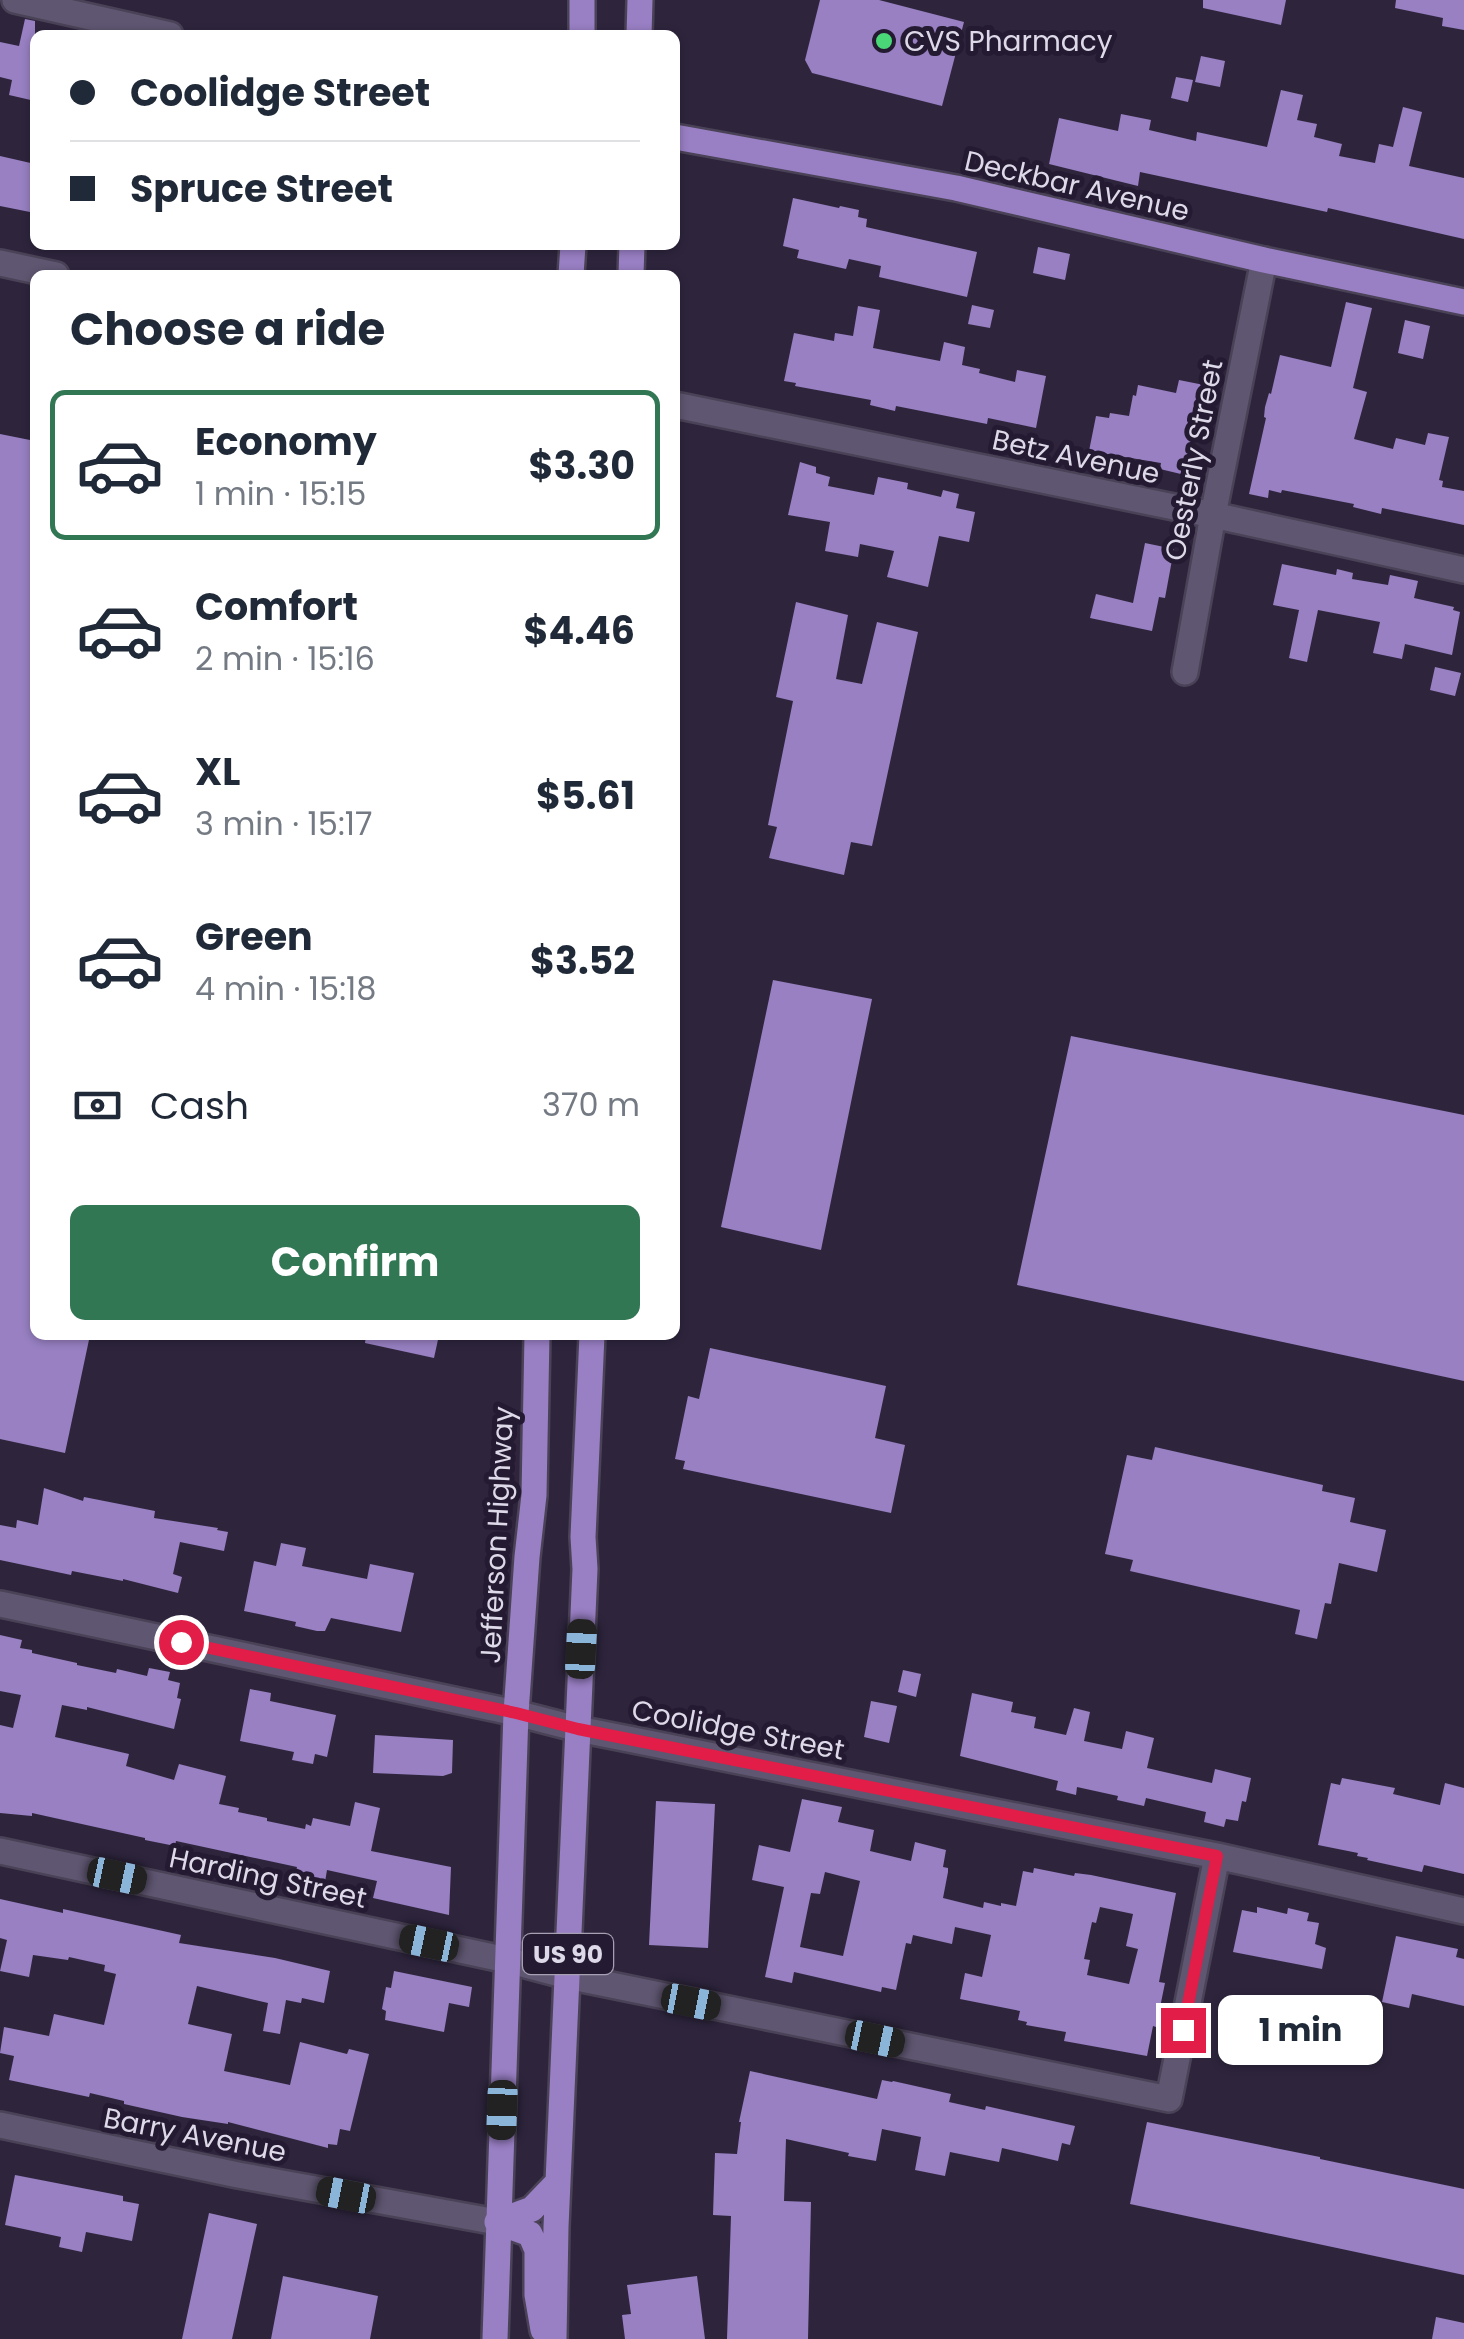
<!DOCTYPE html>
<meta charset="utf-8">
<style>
:root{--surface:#fff;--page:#f2f2f3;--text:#1f2937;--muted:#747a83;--line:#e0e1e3;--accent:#327754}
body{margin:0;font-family:Poppins,sans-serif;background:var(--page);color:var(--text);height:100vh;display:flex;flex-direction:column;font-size:38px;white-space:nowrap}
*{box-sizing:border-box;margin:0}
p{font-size:32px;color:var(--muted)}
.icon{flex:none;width:55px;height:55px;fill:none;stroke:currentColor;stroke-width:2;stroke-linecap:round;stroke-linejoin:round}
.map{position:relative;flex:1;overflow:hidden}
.panel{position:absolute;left:30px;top:270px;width:650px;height:1070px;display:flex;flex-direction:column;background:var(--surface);border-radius:15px;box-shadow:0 2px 8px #0004}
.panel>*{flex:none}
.banner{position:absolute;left:30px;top:30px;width:650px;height:220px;border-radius:15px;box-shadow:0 2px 8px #0004;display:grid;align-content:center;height:220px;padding:0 40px;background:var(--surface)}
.end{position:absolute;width:45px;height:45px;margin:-22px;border:12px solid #e11d48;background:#fff;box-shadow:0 0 0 5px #fff}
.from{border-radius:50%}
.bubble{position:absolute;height:70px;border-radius:15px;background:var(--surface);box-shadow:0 2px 8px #0004;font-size:32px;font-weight:700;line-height:70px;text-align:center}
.car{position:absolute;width:30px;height:60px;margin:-30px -15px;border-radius:12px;box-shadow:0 0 8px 2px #0007;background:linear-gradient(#222 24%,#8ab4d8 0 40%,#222 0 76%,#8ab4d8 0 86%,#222 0)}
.banner b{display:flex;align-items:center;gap:35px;height:95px;font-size:38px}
.banner b+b{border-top:2px solid var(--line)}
.banner i{width:25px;height:25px;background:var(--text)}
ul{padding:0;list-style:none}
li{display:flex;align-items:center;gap:30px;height:150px;margin:0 20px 15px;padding:0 20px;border:5px solid transparent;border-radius:15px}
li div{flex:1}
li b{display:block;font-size:38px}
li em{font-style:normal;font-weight:700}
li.current{border-color:var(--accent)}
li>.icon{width:90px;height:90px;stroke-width:1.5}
h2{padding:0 40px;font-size:45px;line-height:120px}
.pay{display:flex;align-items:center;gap:25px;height:110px;padding:0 40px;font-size:38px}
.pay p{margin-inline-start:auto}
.cta{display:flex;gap:20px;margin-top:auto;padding:20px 40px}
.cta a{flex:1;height:115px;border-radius:15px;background:var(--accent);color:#fff;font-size:40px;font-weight:700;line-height:115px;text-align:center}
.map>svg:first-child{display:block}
.building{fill:#9880c2;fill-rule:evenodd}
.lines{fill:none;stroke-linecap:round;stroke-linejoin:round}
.street-casing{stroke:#4a4256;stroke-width:30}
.primary-casing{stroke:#4a4256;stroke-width:30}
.street{stroke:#5f5671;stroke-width:25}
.primary{stroke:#997fc4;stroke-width:25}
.route{stroke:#e11d48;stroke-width:12}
.poi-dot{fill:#4ad777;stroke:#241b32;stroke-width:4}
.labels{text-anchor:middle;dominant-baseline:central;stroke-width:10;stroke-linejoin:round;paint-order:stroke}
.shield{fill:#241b32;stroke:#a6a0b2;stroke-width:2.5}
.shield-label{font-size:25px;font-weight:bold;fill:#ded9e9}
.poi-label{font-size:28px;fill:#ded9e9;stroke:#241b32;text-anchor:start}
.street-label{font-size:28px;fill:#ded9e9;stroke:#241b32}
</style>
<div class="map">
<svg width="1464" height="2339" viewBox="0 0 1464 2339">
<rect width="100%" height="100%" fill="#2e253d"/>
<path class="building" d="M 820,0 L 879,0 L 964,22 L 942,106 L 812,73 L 805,60 Z
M 1203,0 L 1286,0 L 1281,25 L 1203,8 Z
M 1396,0 L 1464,0 L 1464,30 L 1442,26 L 1443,18 L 1395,8 Z
M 25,19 L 35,21 L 35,101 L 9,95 L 12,80 L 0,77 L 0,42 L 19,46 Z
M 1201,56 L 1225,61 L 1220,87 L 1195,82 Z
M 1176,77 L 1193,80 L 1188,102 L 1171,98 Z
M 1281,90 L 1303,95 L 1297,120 L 1317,124 L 1314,137 L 1342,144 L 1339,156 L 1375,163 L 1379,144 L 1393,147 L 1403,107 L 1422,112 L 1409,166 L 1464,178 L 1464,239 L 1328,208 L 1327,212 L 1140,172 L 1138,186 L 1049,164 L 1059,118 L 1118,131 L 1121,114 L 1151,120 L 1149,130 L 1196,141 L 1197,132 L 1267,147 Z
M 0,156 L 35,164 L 35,213 L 0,206 Z
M 793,198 L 839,208 L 840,206 L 859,210 L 858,217 L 867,219 L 866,227 L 977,252 L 967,297 L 879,277 L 881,266 L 849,259 L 846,269 L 797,258 L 799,250 L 783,246 Z
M 1038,247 L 1070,254 L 1065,280 L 1033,273 Z
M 1346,302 L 1372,308 L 1353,388 L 1367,392 L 1354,439 L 1393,449 L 1396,438 L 1425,445 L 1428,433 L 1449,437 L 1439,480 L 1443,481 L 1442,487 L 1464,491 L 1464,525 L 1382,508 L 1381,514 L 1353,507 L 1354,504 L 1282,490 L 1281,493 L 1269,490 L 1268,498 L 1249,494 L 1266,418 L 1264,417 L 1265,407 L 1269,393 L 1271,394 L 1280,355 L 1331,367 Z
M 972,305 L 994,310 L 990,328 L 968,324 Z
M 858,306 L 880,310 L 873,348 L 940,361 L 944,342 L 965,347 L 962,365 L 980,369 L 979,373 L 1015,382 L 1017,370 L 1046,376 L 1036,428 L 988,418 L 987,424 L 896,406 L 895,411 L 870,405 L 871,400 L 795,386 L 796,383 L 784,381 L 794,333 L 834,341 L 835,333 L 853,336 Z
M 1405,320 L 1430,326 L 1423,359 L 1398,353 Z
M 1179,380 L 1204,385 L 1185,475 L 1160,469 L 1161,463 L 1089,451 L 1096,416 L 1109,418 L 1110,413 L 1129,416 L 1133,395 L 1136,396 L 1138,385 L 1176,393 Z
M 0,434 L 35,441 L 35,1335 L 90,1335 L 65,1453 L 0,1439 Z
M 800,462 L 816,467 L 816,473 L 830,477 L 828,486 L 874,495 L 878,477 L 908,483 L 907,489 L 941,497 L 943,490 L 959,494 L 956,508 L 975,512 L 969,542 L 939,536 L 928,587 L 887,577 L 894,551 L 860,544 L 858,557 L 825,551 L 830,522 L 788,515 Z
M 1145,543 L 1174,549 L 1165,598 L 1159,597 L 1152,631 L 1090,618 L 1096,594 L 1133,603 Z
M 1282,564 L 1336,575 L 1337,569 L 1353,573 L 1352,579 L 1388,585 L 1390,575 L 1418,581 L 1414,598 L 1454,607 L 1453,610 L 1460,612 L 1452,655 L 1405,644 L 1402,659 L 1373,653 L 1380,622 L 1318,610 L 1307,662 L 1289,658 L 1299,610 L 1273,605 Z
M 796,602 L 848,615 L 836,679 L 862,684 L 877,622 L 918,632 L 872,846 L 851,842 L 844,875 L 769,858 L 777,827 L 768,825 L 793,701 L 776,697 Z
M 1435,667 L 1461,673 L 1455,696 L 1430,690 Z
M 773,980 L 872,999 L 821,1250 L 721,1227 Z
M 1071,1036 L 1464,1115 L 1464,1381 L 1017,1285 Z
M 366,1335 L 439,1335 L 434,1358 L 365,1343 Z
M 710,1348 L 886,1386 L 875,1438 L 905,1445 L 891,1513 L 683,1469 L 685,1461 L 675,1459 L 688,1396 L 699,1399 Z
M 1155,1447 L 1323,1485 L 1322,1491 L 1355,1498 L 1350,1522 L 1386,1530 L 1377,1572 L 1339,1563 L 1331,1604 L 1325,1603 L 1317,1639 L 1295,1634 L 1300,1610 L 1130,1571 L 1133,1560 L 1105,1554 L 1127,1455 L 1152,1460 Z
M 44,1488 L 83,1501 L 84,1497 L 155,1511 L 154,1518 L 218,1528 L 217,1530 L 228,1532 L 224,1551 L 180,1542 L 173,1574 L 182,1577 L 178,1593 L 123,1579 L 123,1581 L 72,1571 L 71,1575 L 0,1560 L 0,1525 L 16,1528 L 17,1520 L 38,1525 Z
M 281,1543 L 306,1548 L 302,1566 L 367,1579 L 370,1564 L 414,1573 L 401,1632 L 331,1618 L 325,1631 L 317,1631 L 295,1626 L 296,1622 L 244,1611 L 254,1561 L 276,1566 Z
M 0,1635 L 22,1640 L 20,1648 L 32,1650 L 32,1653 L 77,1663 L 77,1665 L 116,1673 L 117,1669 L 147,1676 L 149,1668 L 170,1672 L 168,1680 L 180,1683 L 177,1698 L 181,1699 L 174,1729 L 87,1707 L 87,1710 L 62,1705 L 55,1737 L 129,1754 L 126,1766 L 174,1780 L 179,1764 L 226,1776 L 219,1804 L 239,1808 L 238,1812 L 267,1818 L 267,1821 L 305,1829 L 306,1824 L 311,1826 L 313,1818 L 350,1826 L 355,1802 L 380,1808 L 371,1851 L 451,1867 L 449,1915 L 373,1898 L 377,1881 L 327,1870 L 325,1882 L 308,1879 L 309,1874 L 296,1871 L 297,1867 L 176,1841 L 175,1846 L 145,1840 L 145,1838 L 32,1813 L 32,1816 L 0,1813 L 0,1725 L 13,1728 L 21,1695 L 0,1691 Z
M 903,1670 L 921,1674 L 916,1697 L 898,1692 Z
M 250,1689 L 271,1693 L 270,1701 L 336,1715 L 327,1757 L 315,1754 L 313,1764 L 292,1760 L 294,1752 L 240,1741 Z
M 972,1693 L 1013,1702 L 1011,1712 L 1036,1717 L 1034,1728 L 1066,1735 L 1074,1708 L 1090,1712 L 1084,1741 L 1122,1749 L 1126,1731 L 1154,1738 L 1147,1768 L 1212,1783 L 1215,1769 L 1251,1778 L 1246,1802 L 1242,1801 L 1238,1821 L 1226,1819 L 1224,1827 L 1204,1822 L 1206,1812 L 1146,1798 L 1144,1806 L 1117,1800 L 1118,1796 L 1077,1787 L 1076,1795 L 1056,1790 L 1058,1781 L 960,1756 Z
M 871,1701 L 897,1706 L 889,1743 L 864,1737 Z
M 375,1735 L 453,1740 L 452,1773 L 443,1776 L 373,1773 Z
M 1342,1778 L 1395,1788 L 1393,1794 L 1440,1805 L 1445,1783 L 1464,1788 L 1464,1874 L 1424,1865 L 1422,1872 L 1367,1860 L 1368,1858 L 1357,1856 L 1358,1853 L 1318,1845 L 1331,1783 L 1340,1785 Z
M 802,1799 L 842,1807 L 838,1822 L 874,1830 L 870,1851 L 911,1861 L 915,1842 L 946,1850 L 943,1867 L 948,1868 L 948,1872 L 943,1898 L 983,1908 L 984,1902 L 1001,1906 L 1001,1903 L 1016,1906 L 1023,1871 L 1033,1873 L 1034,1868 L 1074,1876 L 1075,1873 L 1091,1875 L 1176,1893 L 1159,1982 L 1165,1983 L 1156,2027 L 1153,2026 L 1147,2056 L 1064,2041 L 1066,2032 L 1026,2025 L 1027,2022 L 1018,2020 L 1020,2011 L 960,1999 L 965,1973 L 982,1977 L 991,1935 L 955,1927 L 952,1944 L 913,1935 L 911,1944 L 906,1943 L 896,1990 L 882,1987 L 881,1992 L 794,1972 L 792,1983 L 765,1977 L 784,1887 L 752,1880 L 759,1845 L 790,1852 ZM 825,1872 L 860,1881 L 843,1956 L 800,1947 L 811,1893 L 820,1894 ZM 1100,1907 L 1133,1914 L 1126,1946 L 1138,1949 L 1129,1984 L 1087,1975 L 1090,1960 L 1084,1959 L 1092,1922 L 1096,1923 Z
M 656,1801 L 715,1804 L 708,1948 L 649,1945 Z
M 0,1899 L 63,1913 L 63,1909 L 181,1935 L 179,1943 L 275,1958 L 330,1971 L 324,2003 L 302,1998 L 301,2003 L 286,2000 L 280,2034 L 263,2031 L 268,2003 L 197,1986 L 188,2024 L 232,2034 L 224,2071 L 290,2085 L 300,2042 L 347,2054 L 349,2049 L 369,2054 L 350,2131 L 340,2129 L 337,2145 L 328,2144 L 328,2148 L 228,2122 L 228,2124 L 182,2117 L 124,2104 L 124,2101 L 90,2093 L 89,2097 L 9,2080 L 14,2056 L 0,2053 L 4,2027 L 49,2036 L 54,2014 L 104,2025 L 116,1974 L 104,1971 L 105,1965 L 69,1957 L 68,1960 L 33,1955 L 29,1977 L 0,1971 L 7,1940 L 0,1938 Z
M 1257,1907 L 1287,1914 L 1288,1908 L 1309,1913 L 1307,1921 L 1319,1923 L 1315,1944 L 1326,1948 L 1322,1969 L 1233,1952 L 1242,1910 L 1257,1913 Z
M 1396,1936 L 1458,1949 L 1456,1957 L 1464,1959 L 1464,2006 L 1412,1994 L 1409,2008 L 1382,2002 Z
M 394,1971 L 472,1987 L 469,2007 L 449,2003 L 444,2032 L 385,2020 L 386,2011 L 382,2009 L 386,1987 L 391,1988 Z
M 750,2071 L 877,2099 L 882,2080 L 892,2082 L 893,2081 L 951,2094 L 949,2102 L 985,2110 L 986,2106 L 1075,2126 L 1070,2145 L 1062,2143 L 1058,2161 L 1002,2148 L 999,2162 L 950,2152 L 945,2176 L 915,2170 L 921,2137 L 882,2129 L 876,2161 L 848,2156 L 849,2153 L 786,2139 L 784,2201 L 811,2202 L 808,2339 L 727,2339 L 731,2216 L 713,2215 L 715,2153 L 737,2154 L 741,2122 L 739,2122 Z
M 1147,2122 L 1320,2157 L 1320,2159 L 1464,2189 L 1464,2275 L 1130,2204 Z
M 15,2175 L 123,2196 L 123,2201 L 139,2204 L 132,2241 L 86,2232 L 82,2252 L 59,2247 L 61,2237 L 5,2225 Z
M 209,2213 L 257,2224 L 232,2339 L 182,2339 Z
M 283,2276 L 378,2296 L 370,2339 L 271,2339 Z
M 697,2276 L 705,2339 L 625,2339 L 622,2315 L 631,2314 L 627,2285 Z
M 1436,2317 L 1464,2323 L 1464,2339 L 1432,2339 Z"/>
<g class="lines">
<g class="street-casing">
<path id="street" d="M 15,0 L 170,35
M 0,263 L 56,275
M 675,405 L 1213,515 L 1464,570
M 1185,672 L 1213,515 L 1264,260
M 0,1604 L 516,1713 L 578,1729 L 1217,1856 L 1464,1911
M 0,1851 L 507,1960 L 567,1976 L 1169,2099 L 1217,1856
M 0,2125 L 238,2175 L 497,2222"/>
</g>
<g class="primary-casing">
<path id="primary" d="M 582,35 L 582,0
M 639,35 L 640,0
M 675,137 L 956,188 L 1264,260 L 1464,302
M 571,275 L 573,245
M 631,275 L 632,245
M 497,2222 L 530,2234 L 537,2250 L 537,2295 L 543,2330
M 497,2222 L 532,2209 L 558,2182
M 495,2339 L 516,1713 L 527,1557 L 534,1495 L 537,1335
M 554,2339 L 556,2227 L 585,1569 L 583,1537 L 592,1335"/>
</g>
<use href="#street" class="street"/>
<use href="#primary" class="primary"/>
</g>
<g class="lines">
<path class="route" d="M 181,1642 L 516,1713 L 578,1729 L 1217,1856 L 1183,2030"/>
</g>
<circle class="poi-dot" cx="884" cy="41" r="10"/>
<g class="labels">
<rect class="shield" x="523" y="1934" width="90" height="40" rx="8"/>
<g class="shield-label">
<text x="568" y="1954">US 90</text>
</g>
<g class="poi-label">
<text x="904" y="41">CVS Pharmacy</text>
</g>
<g class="street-label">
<text transform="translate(1077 186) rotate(13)">Deckbar Avenue</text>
<text transform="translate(1076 457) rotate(12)">Betz Avenue</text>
<text transform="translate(1194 460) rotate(-79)">Oesterly Street</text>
<text transform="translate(497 1535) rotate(-87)">Jefferson Highway</text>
<text transform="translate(738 1730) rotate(11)">Coolidge Street</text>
<text transform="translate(268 1878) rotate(12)">Harding Street</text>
<text transform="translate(195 2135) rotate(11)">Barry Avenue</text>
</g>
</g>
</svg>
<i class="end from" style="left:181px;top:1642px"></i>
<i class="end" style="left:1183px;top:2030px"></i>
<div class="bubble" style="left:1218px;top:1995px;width:165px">1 min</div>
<i class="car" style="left:581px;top:1649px;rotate:3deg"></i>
<i class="car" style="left:117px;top:1876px;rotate:102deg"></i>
<i class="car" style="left:429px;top:1943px;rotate:282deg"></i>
<i class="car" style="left:691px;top:2002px;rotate:101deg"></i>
<i class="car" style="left:875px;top:2039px;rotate:102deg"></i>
<i class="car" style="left:502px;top:2110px;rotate:182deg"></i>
<i class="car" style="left:346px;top:2195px;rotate:281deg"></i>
<div class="banner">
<b><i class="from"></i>Coolidge Street</b>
<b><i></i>Spruce Street</b>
</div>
<section class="panel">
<h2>Choose a ride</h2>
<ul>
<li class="current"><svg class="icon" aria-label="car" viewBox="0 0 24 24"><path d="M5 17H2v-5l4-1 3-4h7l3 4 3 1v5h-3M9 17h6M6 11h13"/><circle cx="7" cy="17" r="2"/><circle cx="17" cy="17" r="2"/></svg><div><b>Economy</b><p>1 min · 15:15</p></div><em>$3.30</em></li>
<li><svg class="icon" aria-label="car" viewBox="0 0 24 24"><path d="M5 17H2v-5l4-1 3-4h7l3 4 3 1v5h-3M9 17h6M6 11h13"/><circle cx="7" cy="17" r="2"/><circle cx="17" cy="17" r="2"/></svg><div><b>Comfort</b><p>2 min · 15:16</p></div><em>$4.46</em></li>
<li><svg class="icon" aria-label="car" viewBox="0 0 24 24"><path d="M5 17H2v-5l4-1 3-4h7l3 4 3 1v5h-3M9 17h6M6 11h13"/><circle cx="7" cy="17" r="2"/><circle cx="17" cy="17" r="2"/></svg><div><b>XL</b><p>3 min · 15:17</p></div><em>$5.61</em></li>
<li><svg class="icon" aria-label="car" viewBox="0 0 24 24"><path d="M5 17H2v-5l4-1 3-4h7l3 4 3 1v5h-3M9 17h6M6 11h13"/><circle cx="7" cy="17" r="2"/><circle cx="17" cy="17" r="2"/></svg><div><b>Green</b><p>4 min · 15:18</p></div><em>$3.52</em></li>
</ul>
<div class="pay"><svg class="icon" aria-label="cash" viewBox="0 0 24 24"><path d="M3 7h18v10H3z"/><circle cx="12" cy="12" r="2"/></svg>Cash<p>370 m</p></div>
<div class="cta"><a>Confirm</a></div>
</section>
</div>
